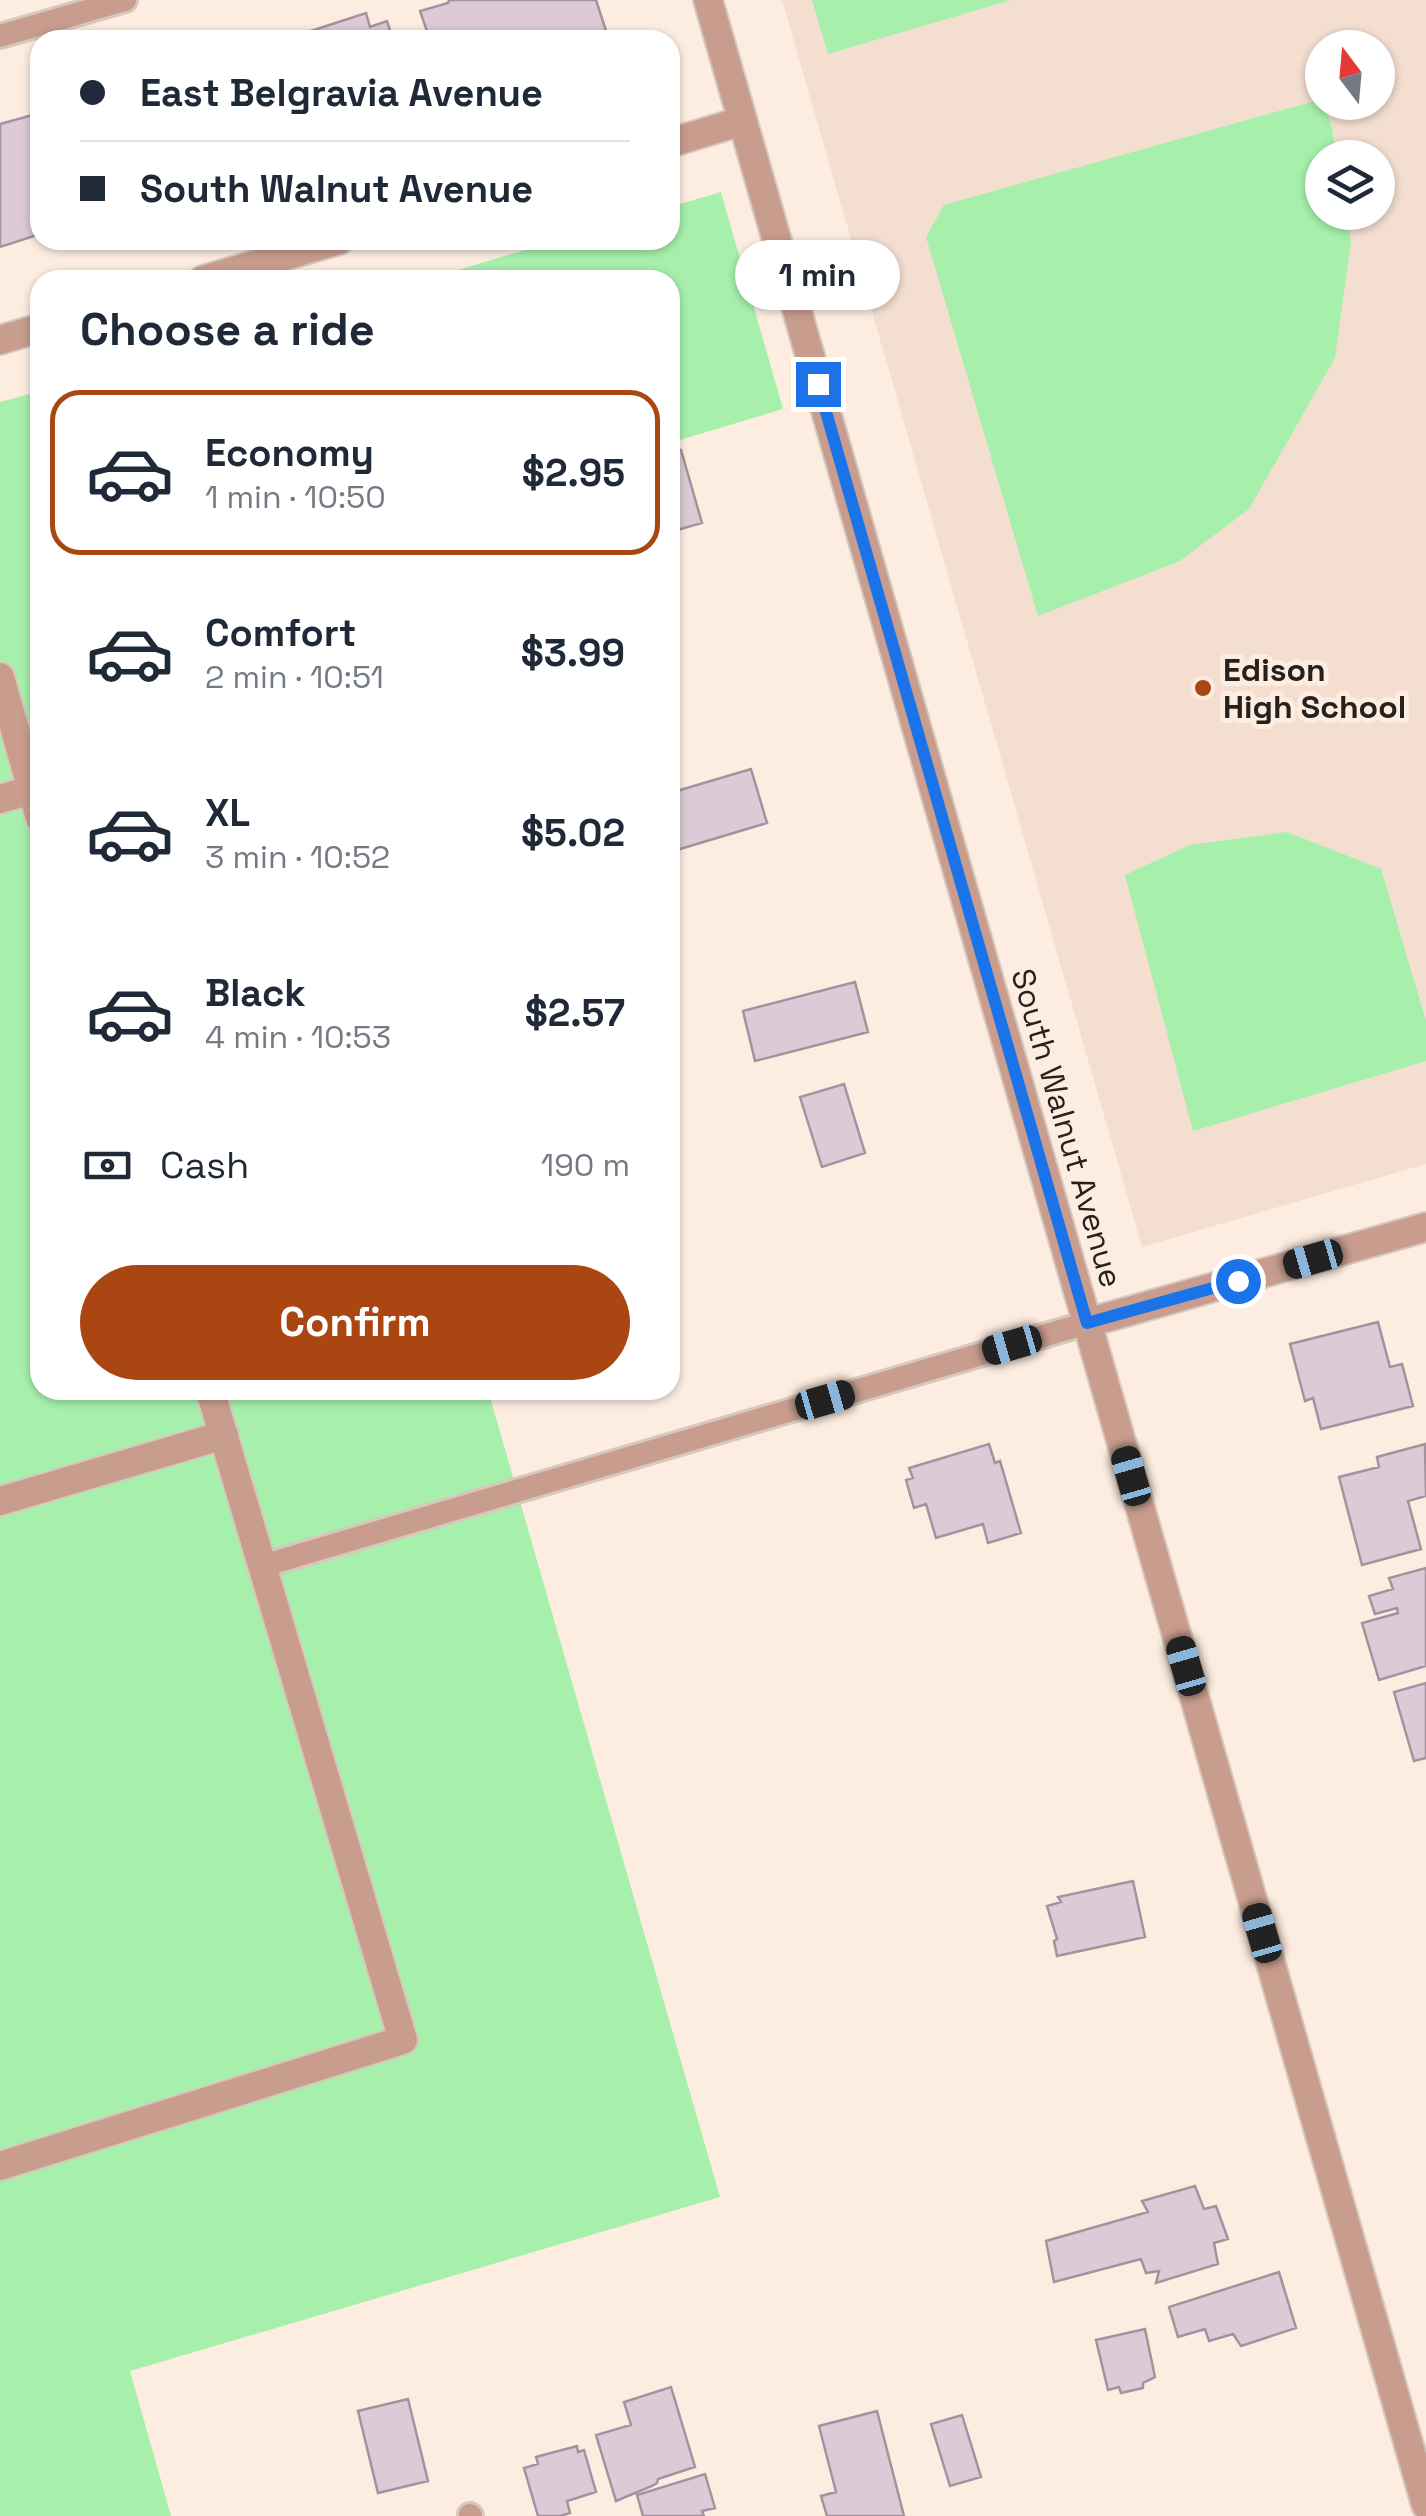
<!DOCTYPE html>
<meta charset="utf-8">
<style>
:root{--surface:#fff;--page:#f6f6f7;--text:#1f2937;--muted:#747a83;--line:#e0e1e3;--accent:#aa4612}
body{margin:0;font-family:"Space Grotesk",sans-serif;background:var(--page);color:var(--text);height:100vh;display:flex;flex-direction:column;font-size:38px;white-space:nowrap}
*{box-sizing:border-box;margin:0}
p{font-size:32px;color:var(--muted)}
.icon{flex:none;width:55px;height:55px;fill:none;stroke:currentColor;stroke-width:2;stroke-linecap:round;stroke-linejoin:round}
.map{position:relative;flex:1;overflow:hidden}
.panel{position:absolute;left:30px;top:270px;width:650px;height:1130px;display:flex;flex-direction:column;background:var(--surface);border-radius:30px;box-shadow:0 2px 8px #0004}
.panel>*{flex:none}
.banner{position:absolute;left:30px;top:30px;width:650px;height:220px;border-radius:30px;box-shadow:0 2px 8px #0004;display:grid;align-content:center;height:220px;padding:0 50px;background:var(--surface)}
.needle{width:65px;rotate:344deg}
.controls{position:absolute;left:1305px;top:30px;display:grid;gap:20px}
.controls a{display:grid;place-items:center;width:90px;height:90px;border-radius:50%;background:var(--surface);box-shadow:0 2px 8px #0004;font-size:50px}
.end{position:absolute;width:45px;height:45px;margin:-22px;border:12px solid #1a73e8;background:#fff;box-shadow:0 0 0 5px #fff}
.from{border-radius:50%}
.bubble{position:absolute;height:70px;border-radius:35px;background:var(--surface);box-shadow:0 2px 8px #0004;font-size:32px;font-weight:700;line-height:70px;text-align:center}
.car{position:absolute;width:30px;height:60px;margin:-30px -15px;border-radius:12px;box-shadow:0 0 8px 2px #0007;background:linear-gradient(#222 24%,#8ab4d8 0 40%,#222 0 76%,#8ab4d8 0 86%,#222 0)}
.banner b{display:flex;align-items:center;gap:35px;height:95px;font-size:38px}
.banner b+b{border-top:2px solid var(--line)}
.banner i{width:25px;height:25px;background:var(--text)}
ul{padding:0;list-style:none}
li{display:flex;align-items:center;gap:30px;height:165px;margin:0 20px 15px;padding:0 30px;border:5px solid transparent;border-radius:30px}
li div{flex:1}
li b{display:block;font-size:38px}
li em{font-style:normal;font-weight:700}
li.on{border-color:var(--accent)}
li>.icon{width:90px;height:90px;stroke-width:1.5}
h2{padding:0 50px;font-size:45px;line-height:120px}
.pay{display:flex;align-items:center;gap:25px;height:110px;padding:0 50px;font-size:38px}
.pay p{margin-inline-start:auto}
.button{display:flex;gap:20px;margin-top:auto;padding:20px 50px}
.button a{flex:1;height:115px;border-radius:60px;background:var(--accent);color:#fff;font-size:40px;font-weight:700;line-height:115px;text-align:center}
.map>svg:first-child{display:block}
.education{fill:#f3ded0;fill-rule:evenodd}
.green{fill:#a6f0ab}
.building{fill:#dccbd6;stroke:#a4939e;stroke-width:2.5}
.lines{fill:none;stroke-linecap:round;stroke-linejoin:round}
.service-casing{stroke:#d6c8be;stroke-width:28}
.minor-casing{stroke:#d6c8be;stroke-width:32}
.tertiary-casing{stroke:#d6c8be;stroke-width:32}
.service{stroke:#c99d8e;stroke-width:22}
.minor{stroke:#c99d8e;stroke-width:28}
.tertiary{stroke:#c99d8e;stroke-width:28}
.route{stroke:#1a73e8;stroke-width:12}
.poi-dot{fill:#aa4612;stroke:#fdede1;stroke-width:4}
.labels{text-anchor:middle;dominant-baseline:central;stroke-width:10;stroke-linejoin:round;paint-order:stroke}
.poi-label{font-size:32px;font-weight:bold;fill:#26211c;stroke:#fdede1;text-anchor:start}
.street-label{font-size:32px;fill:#26211c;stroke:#fdede1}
</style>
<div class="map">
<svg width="1426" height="2516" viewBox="0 0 1426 2516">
<rect width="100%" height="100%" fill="#fdede1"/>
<path class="education" d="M 782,0 L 1426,0 L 1426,1164 L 1142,1247 ZM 1322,48 L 1378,48 L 1378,102 L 1322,102 ZM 1322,158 L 1378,158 L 1378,212 L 1322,212 Z"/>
<path class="green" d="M 812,0 L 1011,0 L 828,54 Z
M 1322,99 L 1332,128 L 1337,157 L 1322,158 L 1322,212 L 1346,213 L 1351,242 L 1335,358 L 1249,509 L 1180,561 L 1038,616 L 926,237 L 944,205 Z
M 721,192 L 783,409 L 670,443 L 670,280 L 424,280 L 559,240 L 670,240 L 670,207 Z
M 40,391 L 40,1390 L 488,1390 L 720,2197 L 130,2371 L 171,2516 L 0,2516 L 0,402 Z
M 1287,832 L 1381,869 L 1426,1021 L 1426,1061 L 1193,1131 L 1125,875 L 1190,845 Z"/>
<path class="building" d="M 449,0 L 596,0 L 609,40 L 430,40 L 420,11 L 448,3 Z
M 366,13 L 370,27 L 387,21 L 393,40 L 283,40 Z
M 40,113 L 40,234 L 0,247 L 0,124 Z
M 681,450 L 702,523 L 670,532 L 670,453 Z
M 751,769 L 767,823 L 670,852 L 670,793 Z
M 855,982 L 868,1032 L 755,1061 L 743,1011 Z
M 844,1084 L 865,1153 L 822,1167 L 800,1097 Z
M 1378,1322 L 1390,1367 L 1402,1364 L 1413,1406 L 1321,1429 L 1313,1398 L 1305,1401 L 1290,1344 Z
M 989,1444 L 995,1463 L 1000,1461 L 1021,1533 L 988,1543 L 983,1524 L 936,1538 L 926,1504 L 914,1508 L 906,1480 L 913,1478 L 909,1468 Z
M 1425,1444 L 1426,1496 L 1408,1501 L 1421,1549 L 1362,1565 L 1339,1477 L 1379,1467 L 1377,1457 Z
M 1426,1568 L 1426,1666 L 1379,1680 L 1362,1623 L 1398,1613 L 1397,1608 L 1375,1614 L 1369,1596 L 1393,1589 L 1389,1578 Z
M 1426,1683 L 1426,1758 L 1414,1761 L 1394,1692 Z
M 1133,1881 L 1145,1937 L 1057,1956 L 1054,1941 L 1057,1939 L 1047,1906 L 1061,1902 L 1058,1897 Z
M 1195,2186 L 1204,2209 L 1216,2206 L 1228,2239 L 1214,2243 L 1218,2264 L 1156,2283 L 1159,2271 L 1146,2273 L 1141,2259 L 1054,2282 L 1046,2241 L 1148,2212 L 1142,2201 Z
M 1279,2272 L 1296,2328 L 1241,2346 L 1233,2334 L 1209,2341 L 1205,2329 L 1178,2337 L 1169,2307 Z
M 1145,2329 L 1155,2377 L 1143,2383 L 1143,2388 L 1121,2393 L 1119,2387 L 1108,2390 L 1096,2340 Z
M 671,2387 L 695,2467 L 658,2479 L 657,2483 L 652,2486 L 616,2501 L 596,2435 L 631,2425 L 624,2402 Z
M 408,2399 L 428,2481 L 378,2493 L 358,2411 Z
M 877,2411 L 904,2516 L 827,2516 L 821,2496 L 836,2492 L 819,2426 Z
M 962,2415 L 981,2477 L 950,2486 L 931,2424 Z
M 577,2446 L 578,2452 L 584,2450 L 596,2492 L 567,2501 L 570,2513 L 560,2516 L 538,2516 L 524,2468 L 538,2464 L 536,2457 Z
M 705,2474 L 715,2508 L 702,2511 L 704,2516 L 643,2516 L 637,2495 Z"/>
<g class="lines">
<g class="service-casing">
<path id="service" d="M 0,36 L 125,0
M 262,1566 L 1087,1323
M 470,2515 L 471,2516"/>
</g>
<g class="minor-casing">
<path id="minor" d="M 0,677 L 40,818
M 0,799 L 31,790
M 1087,1323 L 1426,1227
M 0,1501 L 224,1435
M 0,2166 L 403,2040 L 210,1390"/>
</g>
<g class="tertiary-casing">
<path id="tertiary" d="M 708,0 L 1426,2505
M 670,143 L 742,121
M 203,280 L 339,240
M 0,340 L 40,328"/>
</g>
<use href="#service" class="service"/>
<use href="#minor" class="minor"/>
<use href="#tertiary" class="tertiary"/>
</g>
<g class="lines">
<path class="route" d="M 818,384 L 1087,1323 L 1238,1281"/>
</g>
<circle class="poi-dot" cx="1203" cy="688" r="10"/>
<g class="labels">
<g class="poi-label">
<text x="1223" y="670">Edison<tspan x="1223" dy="37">High School</tspan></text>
</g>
<g class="street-label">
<text transform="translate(1067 1128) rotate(74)">South Walnut Avenue</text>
</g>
</g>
</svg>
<div class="controls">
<a><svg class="needle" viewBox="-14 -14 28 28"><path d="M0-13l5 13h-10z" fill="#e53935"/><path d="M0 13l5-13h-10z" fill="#747a83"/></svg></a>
<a><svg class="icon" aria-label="layers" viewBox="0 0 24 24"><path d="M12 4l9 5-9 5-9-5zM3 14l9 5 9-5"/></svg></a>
</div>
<i class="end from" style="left:1238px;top:1281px"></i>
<i class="end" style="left:818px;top:384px"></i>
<div class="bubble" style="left:735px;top:240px;width:165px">1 min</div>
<i class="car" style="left:1313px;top:1259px;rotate:254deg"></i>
<i class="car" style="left:1012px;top:1345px;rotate:254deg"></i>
<i class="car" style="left:825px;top:1400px;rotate:74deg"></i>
<i class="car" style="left:1131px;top:1476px;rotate:344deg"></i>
<i class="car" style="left:1186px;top:1666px;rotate:344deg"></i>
<i class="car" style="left:1262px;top:1933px;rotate:344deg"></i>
<div class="banner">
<b><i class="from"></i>East Belgravia Avenue</b>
<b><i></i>South Walnut Avenue</b>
</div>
<section class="panel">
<h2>Choose a ride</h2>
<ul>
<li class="on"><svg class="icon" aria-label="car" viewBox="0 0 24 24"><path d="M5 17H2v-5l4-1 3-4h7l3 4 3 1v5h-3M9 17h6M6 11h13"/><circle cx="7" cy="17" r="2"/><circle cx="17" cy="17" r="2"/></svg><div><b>Economy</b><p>1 min · 10:50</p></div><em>$2.95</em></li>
<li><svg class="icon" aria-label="car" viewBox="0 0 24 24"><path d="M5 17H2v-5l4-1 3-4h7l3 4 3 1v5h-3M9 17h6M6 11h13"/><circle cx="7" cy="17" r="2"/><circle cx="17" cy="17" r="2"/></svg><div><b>Comfort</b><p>2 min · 10:51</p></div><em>$3.99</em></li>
<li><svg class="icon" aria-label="car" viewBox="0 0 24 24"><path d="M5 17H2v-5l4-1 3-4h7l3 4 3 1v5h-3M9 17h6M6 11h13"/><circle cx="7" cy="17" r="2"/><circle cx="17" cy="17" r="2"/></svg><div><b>XL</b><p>3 min · 10:52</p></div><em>$5.02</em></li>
<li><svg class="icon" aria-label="car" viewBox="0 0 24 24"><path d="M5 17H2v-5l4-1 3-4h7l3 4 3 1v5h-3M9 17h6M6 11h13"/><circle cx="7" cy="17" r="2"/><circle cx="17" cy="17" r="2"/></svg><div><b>Black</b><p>4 min · 10:53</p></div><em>$2.57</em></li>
</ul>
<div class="pay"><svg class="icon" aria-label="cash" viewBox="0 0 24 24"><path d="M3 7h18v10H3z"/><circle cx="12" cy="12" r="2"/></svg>Cash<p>190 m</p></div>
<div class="button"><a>Confirm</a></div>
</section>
</div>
